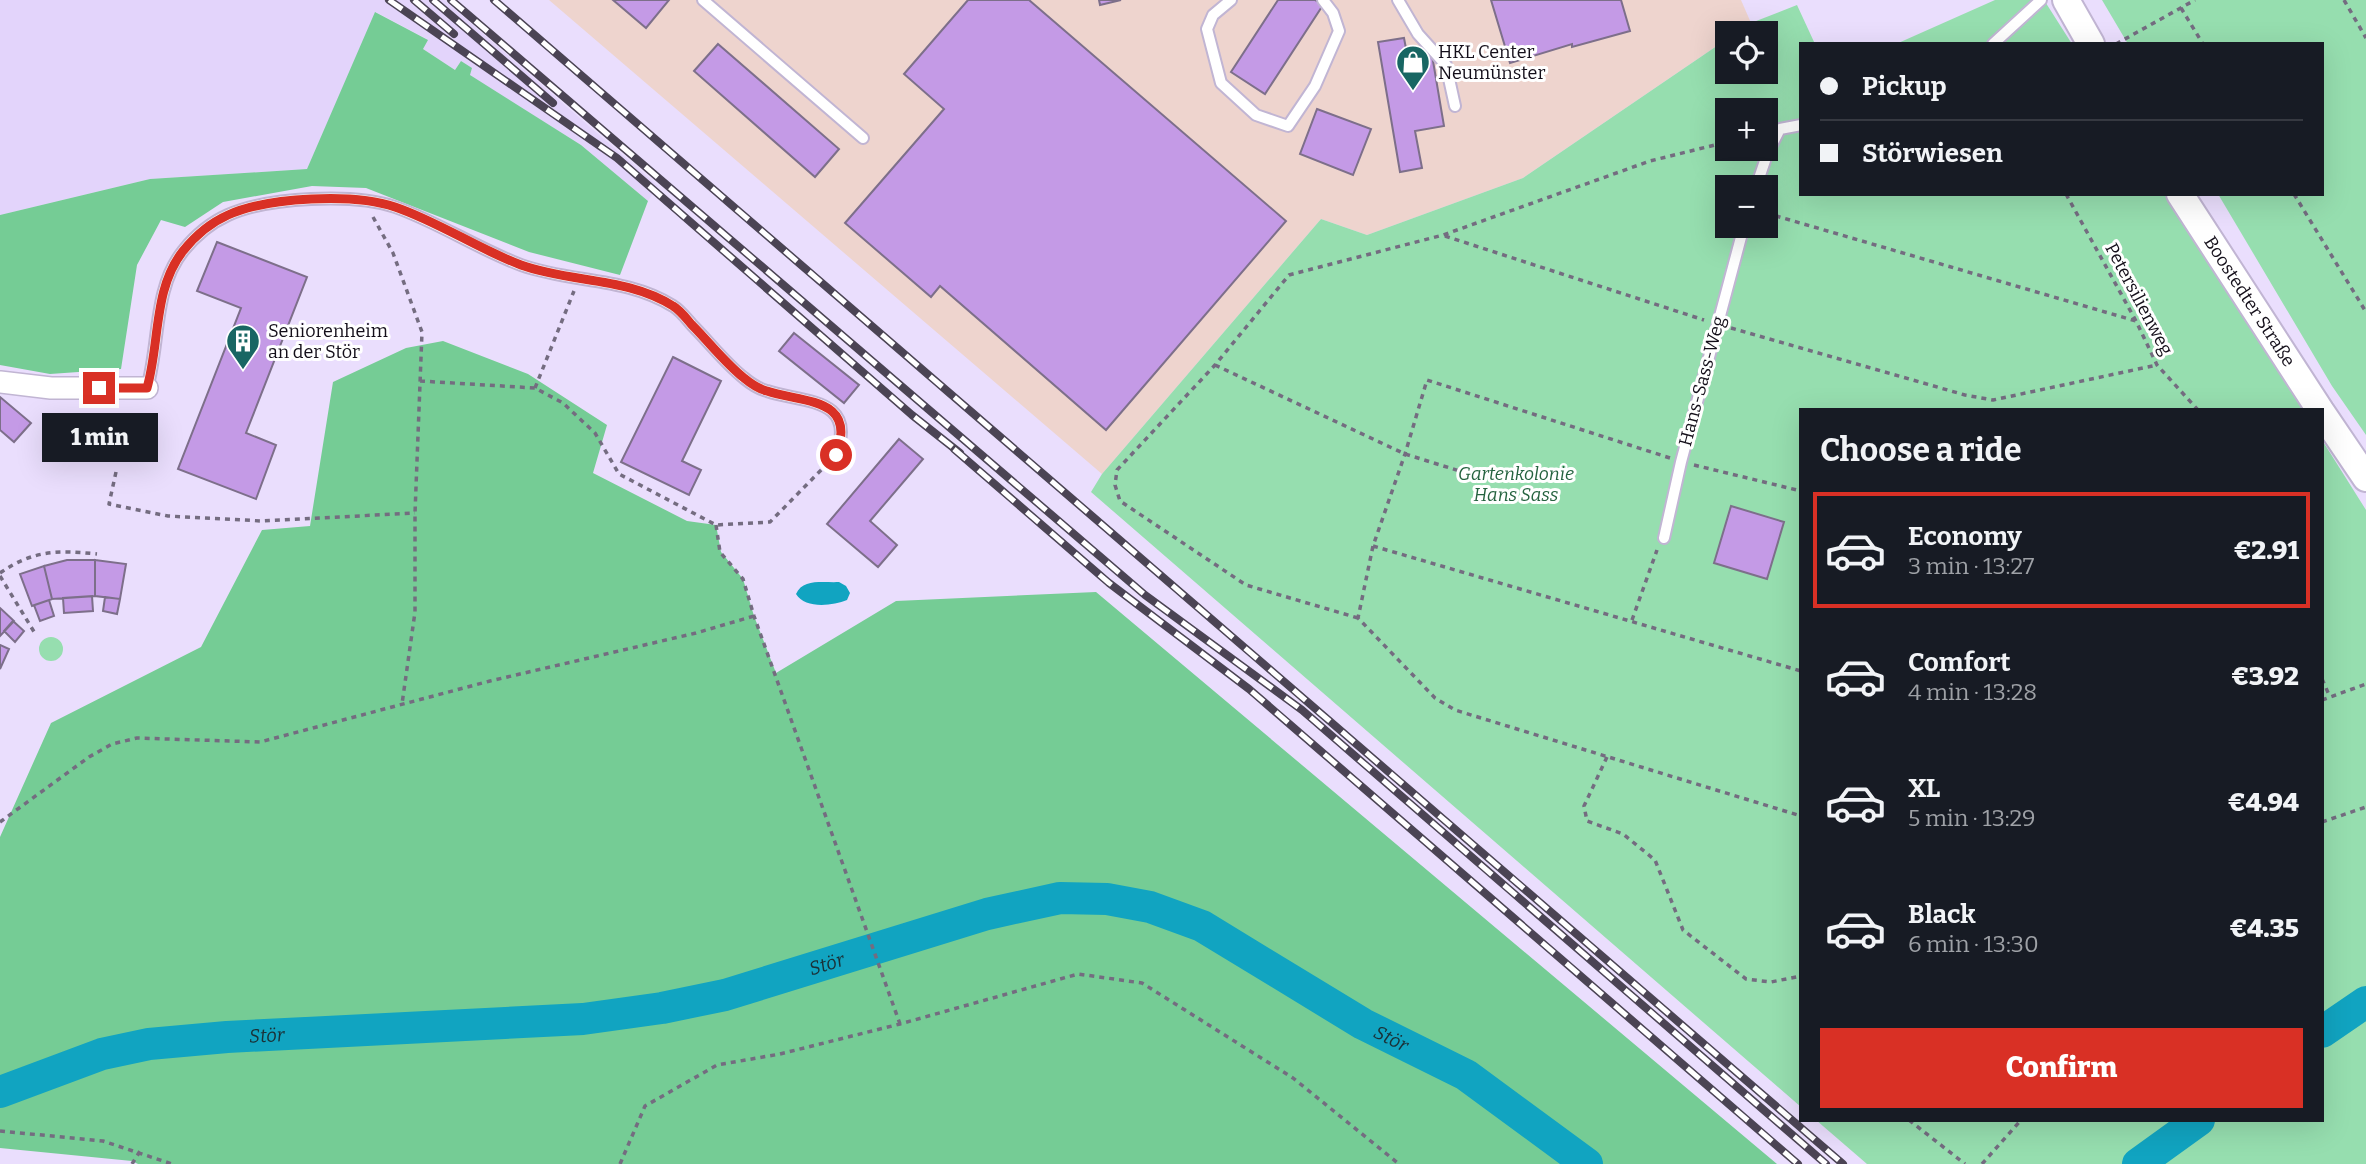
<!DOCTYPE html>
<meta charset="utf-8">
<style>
:root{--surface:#171b24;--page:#20242c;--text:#f1f3f6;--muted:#9ea1a6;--line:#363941;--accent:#d93025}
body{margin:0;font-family:Bitter,serif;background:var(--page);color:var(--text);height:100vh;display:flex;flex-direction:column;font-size:26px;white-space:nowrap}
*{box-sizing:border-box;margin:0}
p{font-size:23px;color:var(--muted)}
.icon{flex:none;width:38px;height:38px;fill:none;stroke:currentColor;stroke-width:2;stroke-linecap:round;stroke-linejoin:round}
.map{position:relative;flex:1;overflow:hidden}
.details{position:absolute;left:1799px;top:408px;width:525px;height:714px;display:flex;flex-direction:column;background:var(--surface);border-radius:0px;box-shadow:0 7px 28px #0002}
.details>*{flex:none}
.guide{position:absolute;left:1799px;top:42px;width:525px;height:154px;border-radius:0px;box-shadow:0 7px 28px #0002;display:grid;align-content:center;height:154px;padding:0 21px;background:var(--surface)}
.controls{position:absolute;left:1715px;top:21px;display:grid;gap:14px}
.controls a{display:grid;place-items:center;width:63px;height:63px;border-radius:0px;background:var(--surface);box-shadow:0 7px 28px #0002;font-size:35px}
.end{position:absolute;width:32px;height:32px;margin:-16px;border:9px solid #d93025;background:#fff;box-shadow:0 0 0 4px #fff}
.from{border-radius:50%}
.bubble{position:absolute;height:49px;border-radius:0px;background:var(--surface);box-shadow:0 7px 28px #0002;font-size:23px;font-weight:800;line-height:49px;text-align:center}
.guide b{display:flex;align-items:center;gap:24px;height:66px;font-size:26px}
.guide b+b{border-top:2px solid var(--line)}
.guide i{width:18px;height:18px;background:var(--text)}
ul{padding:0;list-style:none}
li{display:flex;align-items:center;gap:21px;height:116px;margin:0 14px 10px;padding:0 7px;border:4px solid transparent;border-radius:0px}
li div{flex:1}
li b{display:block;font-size:26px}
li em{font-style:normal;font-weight:800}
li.on{border-color:var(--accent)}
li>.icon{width:63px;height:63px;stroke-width:1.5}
h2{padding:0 21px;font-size:32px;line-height:84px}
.primary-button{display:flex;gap:14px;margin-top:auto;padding:14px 21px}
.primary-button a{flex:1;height:80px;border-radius:0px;background:var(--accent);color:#fff;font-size:28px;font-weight:800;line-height:80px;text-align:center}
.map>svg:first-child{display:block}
.built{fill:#e3d4fb}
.industrial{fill:#eed4ce}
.green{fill:#96deaf;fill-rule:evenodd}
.forest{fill:#75cc95}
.water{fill:#11a4c1}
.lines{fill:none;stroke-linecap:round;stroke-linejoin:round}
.river{stroke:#11a4c1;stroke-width:32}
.building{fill:#c49ae6;stroke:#7d6f8a;stroke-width:2}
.service-casing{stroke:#c1b5d3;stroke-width:14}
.minor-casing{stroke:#c1b5d3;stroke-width:24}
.tertiary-casing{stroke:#c1b5d3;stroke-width:30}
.path{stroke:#746c80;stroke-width:3.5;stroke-dasharray:5 5;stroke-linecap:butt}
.service{stroke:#fff;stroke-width:10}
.minor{stroke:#fff;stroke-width:21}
.tertiary{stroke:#fff;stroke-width:26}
.rail-casing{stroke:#4b4454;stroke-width:8}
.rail{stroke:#fff;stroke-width:5;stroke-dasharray:16;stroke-linecap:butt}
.route{stroke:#d93025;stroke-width:9}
.labels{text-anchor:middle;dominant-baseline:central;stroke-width:6;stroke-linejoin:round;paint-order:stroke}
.poi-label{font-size:18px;fill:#130e19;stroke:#fff;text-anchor:start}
.street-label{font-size:18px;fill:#130e19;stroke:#fff}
.park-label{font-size:18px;font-style:italic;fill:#25633f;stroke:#fff}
.water-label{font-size:19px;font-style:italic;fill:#1b3036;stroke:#fff}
</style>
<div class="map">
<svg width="2366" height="1164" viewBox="0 0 2366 1164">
<rect width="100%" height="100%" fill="#eadefd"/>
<path class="built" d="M 0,0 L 444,0 L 658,186 L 648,201 L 581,145 L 469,75 L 472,69 L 461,61 L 455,70 L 423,49 L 427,39 L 376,12 L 307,169 L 150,179 L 0,215 Z"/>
<path class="industrial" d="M 549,0 L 1741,0 L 1751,23 L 1736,33 L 1727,33 L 1727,39 L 1523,178 L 1367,235 L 1321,219 L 1102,474 Z"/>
<path class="green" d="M 1995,0 L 2044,0 L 2072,44 L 1896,44 Z
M 2102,0 L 2366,0 L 2366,435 L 2332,386 L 2218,194 L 2322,194 L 2322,44 L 2128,44 Z
M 1797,5 L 1815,44 L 1801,44 L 1801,194 L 2167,194 L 2303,409 L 1801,410 L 1801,1107 L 1091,492 L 1102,474 L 1321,219 L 1367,235 L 1523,178 L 1727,39 L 1727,72 L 1766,72 L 1766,33 L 1736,33 L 1751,23 ZM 1727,110 L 1766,110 L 1766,149 L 1727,149 ZM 1727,187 L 1766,187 L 1766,226 L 1727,226 Z
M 2322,440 L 2366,510 L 2366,1164 L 1867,1164 L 1816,1120 L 2322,1120 Z
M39 649a12 12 0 1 1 24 0a12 12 0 1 1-24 0Z"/>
<path class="forest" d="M 375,12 L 428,40 L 423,49 L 455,70 L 461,61 L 472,68 L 470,75 L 581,145 L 648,201 L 620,275 L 529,252 L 366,188 L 312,186 L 223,202 L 185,227 L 161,220 L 137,265 L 121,369 L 50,374 L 0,365 L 0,215 L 150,179 L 307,169 Z
M 443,341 L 528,374 L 607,425 L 593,473 L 687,521 L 716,525 L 721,552 L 743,579 L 754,616 L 776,673 L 896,601 L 1096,592 L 1777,1164 L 138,1164 L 132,1161 L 0,1148 L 0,837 L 51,723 L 201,647 L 262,530 L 310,526 L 333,382 L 406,348 Z"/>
<path class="water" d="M 839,582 L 846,586 L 850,593 L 847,600 C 832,606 805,609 796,594 C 803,578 824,583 839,582 Z"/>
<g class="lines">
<g class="river">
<path d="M 2322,1032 L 2366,1002"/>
<path id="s1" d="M 0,1092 L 102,1054 L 149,1044 L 227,1037 L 583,1019 L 662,1008 L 725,995 L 987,914 L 1060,898 L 1107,899 L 1150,907 L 1202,926 L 1363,1024 L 1466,1075 L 1587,1164"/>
<path d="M 2138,1164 L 2199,1120"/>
</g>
</g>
<path class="building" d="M 613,0 L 669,0 L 646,28 Z
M 968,0 L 1029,0 L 1286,221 L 1106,430 L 940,286 L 931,297 L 845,223 L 944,109 L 904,74 Z
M 1099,0 L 1121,0 L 1100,5 Z
M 1278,0 L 1315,0 L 1323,5 L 1265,94 L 1231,72 Z
M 1491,0 L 1621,0 L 1630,31 L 1572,47 L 1572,44 L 1510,63 Z
M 1404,38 L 1408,59 L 1432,55 L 1444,126 L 1415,131 L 1422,168 L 1400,172 L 1378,42 Z
M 718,44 L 839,149 L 815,177 L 694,71 Z
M 1317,109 L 1371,129 L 1353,175 L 1300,154 Z
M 217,242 L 307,277 L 246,433 L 276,445 L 256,499 L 178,469 L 241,308 L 197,291 Z
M 794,333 L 859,385 L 844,403 L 779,351 Z
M 673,357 L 721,381 L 682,461 L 701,470 L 689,495 L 621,462 Z
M 0,397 L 31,423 L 14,442 L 0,430 Z
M 899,439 L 923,459 L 870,521 L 897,545 L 878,567 L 827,524 Z
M 1731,506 L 1784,522 L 1767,579 L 1714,563 Z
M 67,560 L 95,560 L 95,596 L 52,599 L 44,566 Z
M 95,560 L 126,564 L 120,599 L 95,596 Z
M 44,566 L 52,599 L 32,606 L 20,574 Z
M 92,596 L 93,611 L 64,613 L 63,598 Z
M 105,597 L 120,599 L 117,614 L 103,611 Z
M 49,600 L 54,616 L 40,621 L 34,605 Z
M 0,608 L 14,621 L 0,636 Z
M 13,621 L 24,631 L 15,642 L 4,631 Z
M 0,645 L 9,649 L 0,669 Z"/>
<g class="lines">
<g class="service-casing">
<path id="service" d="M 703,0 L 863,138
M 1231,0 L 1213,15 L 1207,29 L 1221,83 L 1256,115 L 1288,126 L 1315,86 L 1339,31 L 1333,13 L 1323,0
M 1398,0 L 1418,34 L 1446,65 L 1455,106
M 1993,44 L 2041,0
M 1756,187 L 1768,152 L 1780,129 L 1801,125
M 147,388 C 160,343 153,289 183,251 C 195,236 210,223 228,215 C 268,197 354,193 395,207 C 438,222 478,249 521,265 C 571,283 627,277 673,306 C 680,310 686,318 692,325 C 709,342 725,363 744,378 C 750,383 759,389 767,391 C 803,403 858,397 836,455
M 1664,538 L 1681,462 L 1744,226"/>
</g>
<g class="minor-casing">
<path id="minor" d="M 0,382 L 51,388 L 147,388"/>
</g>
<g class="tertiary-casing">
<g id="tertiary">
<path d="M 2066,0 L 2091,44"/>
<path id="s2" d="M 2180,194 L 2320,410"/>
<path d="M 2322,413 L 2366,478"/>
</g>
</g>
<path class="path" d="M 2344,0 L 2366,38
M 2181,8 L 2203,44
M 2116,44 L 2195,0
M 2066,194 L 2136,321 L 2157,365 L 2198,410
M 2294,194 L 2366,312
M 1766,213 L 2136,321
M 373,217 L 393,253 L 422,332 L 415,513 L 415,612 L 402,704
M 1445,236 L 1704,320
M 1731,328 L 1965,395 L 1993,400 L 2157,365
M 1215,365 L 1405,454 L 1482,478
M 420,381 L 535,388 L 563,403 L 595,433 L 619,474 L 716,525 L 770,522 L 828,463
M 535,388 L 574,291
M 1670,458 L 1427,380 L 1405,454 L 1373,546 L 1358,618 L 1435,698 L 1455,710 L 1801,816
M 1694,465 L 1801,491
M 116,472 L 109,504 L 168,516 L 262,521 L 415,513
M 716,525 L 720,552 L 743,579 L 754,616 L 900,1024
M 1373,546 L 1801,671
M 0,573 C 33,550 58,550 97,554
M 0,576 L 36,635
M 1358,618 L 1246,585 L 1120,501 L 1115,485 L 1117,470 L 1215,365 L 1289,275 L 1443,235 L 1650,161 L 1727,142
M 1632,620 L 1657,550
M 2322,679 L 2330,697
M 2322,700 L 2366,684
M 1607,757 L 1584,806 L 1587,821 L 1623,834 L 1655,860 L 1683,930 L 1746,979 L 1771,982 L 1801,976
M 0,822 L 89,757 L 112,744 L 137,738 L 260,742 L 490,681 L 696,633 L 754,616
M 2322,822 L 2366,807
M 1909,1120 L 1965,1164
M 0,1131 L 103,1141 L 172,1164
M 132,1164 L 140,1151
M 620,1164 L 645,1106 L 717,1065 L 780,1054 L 900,1024 L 1078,974 L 1142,983 L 1293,1078 L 1399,1164
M 1982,1164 L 2021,1120"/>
<use href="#service" class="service"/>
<use href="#minor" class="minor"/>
<use href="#tertiary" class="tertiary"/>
<g class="rail-casing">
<path id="rail" d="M 389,0 L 617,158 L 912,415 L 960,453
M 414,0 L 454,34
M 433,0 L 553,103
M 451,0 L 1145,595 L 1302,710 L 1826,1164
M 494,0 L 1843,1164
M 954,449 L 1109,583 L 1249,689 L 1798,1164"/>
</g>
<use href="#rail" class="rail"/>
</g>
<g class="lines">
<path class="route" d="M 99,388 L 147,388 C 160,343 153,289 183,251 C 195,236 210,223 228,215 C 268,197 354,193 395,207 C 439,222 478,249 521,265 C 571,283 627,277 673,306 C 680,310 686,318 692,325 C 709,342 725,363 744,378 C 750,383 759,389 767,391 C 803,403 858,397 836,455"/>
</g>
<defs>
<g id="shop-pin" transform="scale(1.75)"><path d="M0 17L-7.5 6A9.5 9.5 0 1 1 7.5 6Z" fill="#186663" stroke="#fff"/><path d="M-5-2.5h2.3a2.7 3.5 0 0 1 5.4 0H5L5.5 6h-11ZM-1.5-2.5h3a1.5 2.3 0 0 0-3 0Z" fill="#fff"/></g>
<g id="building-pin" transform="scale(1.75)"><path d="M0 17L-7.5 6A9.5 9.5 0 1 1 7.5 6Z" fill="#186663" stroke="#fff"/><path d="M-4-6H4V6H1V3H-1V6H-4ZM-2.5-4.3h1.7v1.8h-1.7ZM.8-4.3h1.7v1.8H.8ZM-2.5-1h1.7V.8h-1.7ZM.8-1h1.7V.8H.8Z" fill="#fff"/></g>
</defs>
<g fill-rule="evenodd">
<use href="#shop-pin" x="1413" y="62"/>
<use href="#building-pin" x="243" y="341"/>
</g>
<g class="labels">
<g class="poi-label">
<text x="1438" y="52">HKL Center<tspan x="1438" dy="21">Neumünster</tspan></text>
<text x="268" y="331">Seniorenheim<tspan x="268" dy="21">an der Stör</tspan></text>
</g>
<g class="street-label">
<text transform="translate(2139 299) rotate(62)">Petersilienweg</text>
<text stroke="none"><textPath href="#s2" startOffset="128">Boostedter Straße</textPath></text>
<text transform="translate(1702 381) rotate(-75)">Hans-Sass-Weg</text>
</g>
<g class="park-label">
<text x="1516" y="474">Gartenkolonie<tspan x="1516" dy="21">Hans Sass</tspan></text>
</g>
<g class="water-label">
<text stroke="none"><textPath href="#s1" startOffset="842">Stör</textPath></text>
<text stroke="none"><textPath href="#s1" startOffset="275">Stör</textPath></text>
<text stroke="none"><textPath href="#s1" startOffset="1451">Stör</textPath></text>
</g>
</g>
</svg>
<div class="controls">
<a><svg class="icon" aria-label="locate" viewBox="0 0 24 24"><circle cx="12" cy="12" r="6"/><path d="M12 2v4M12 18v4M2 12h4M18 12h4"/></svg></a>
<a>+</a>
<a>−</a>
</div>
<i class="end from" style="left:836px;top:455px"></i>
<i class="end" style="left:99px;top:388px"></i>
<div class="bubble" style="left:42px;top:413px;width:116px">1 min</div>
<div class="guide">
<b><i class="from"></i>Pickup</b>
<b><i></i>Störwiesen</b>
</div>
<section class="details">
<h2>Choose a ride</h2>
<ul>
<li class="on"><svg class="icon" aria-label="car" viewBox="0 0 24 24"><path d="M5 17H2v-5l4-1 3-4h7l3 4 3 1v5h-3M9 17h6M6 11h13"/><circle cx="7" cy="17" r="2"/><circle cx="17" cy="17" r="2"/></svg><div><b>Economy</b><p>3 min · 13:27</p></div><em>€2.91</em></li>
<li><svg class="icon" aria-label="car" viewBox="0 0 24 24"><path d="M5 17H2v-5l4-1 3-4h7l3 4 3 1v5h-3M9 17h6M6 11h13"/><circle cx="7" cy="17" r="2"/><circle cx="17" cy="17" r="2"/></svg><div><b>Comfort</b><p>4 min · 13:28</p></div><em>€3.92</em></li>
<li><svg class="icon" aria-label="car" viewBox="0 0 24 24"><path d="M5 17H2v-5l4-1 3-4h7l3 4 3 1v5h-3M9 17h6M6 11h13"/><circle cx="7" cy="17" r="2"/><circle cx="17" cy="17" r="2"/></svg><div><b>XL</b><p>5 min · 13:29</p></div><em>€4.94</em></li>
<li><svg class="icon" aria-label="car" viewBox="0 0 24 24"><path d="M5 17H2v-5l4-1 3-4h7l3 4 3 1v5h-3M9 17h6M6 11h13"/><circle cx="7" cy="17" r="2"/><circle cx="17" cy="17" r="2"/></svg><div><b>Black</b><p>6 min · 13:30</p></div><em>€4.35</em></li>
</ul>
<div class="primary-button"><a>Confirm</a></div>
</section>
</div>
